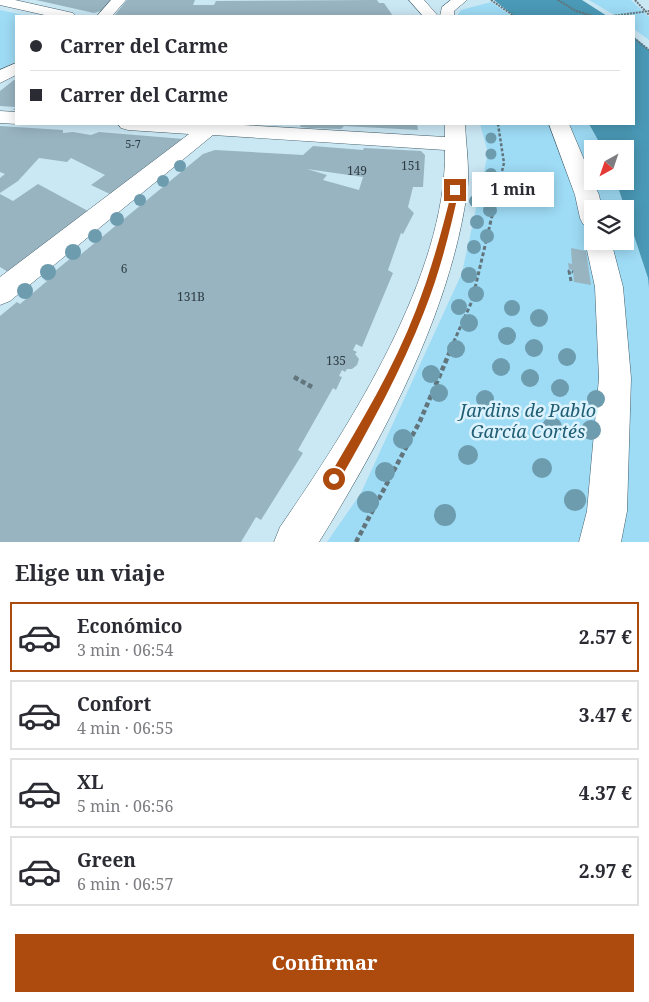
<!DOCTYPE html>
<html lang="es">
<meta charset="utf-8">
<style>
:root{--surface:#fff;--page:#f2f2f3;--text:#2b2b33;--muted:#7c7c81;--line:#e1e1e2;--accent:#ad4a0e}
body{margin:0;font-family:"Noto Serif",serif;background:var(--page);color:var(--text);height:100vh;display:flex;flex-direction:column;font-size:19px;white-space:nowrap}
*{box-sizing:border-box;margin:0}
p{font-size:16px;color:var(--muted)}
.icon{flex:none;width:28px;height:28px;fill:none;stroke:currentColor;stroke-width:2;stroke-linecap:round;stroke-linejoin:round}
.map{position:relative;height:542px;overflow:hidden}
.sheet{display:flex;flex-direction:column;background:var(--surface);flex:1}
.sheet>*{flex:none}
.banner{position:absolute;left:15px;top:15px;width:620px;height:110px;border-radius:0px;box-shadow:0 2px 12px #0003;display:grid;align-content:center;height:110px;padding:0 15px;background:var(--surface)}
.needle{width:32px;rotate:220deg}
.controls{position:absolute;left:584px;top:140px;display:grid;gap:10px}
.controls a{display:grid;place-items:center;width:50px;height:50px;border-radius:0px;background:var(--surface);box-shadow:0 2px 12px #0003;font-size:25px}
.end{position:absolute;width:22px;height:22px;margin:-11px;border:6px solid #ad4a0e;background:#fff;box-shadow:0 0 0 2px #fff}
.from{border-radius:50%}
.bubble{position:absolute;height:35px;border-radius:0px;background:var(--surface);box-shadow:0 2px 12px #0003;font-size:16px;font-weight:700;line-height:35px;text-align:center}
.banner b{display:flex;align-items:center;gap:18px;height:48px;font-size:19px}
.banner b+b{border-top:1px solid var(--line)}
.banner i{width:12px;height:12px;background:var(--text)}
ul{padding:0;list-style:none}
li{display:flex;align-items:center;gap:15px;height:70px;margin:0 10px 8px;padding:0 5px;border:2px solid var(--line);border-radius:0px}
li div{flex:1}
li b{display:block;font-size:19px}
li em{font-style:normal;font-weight:700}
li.active{border-color:var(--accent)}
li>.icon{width:45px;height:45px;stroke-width:1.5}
h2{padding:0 15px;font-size:22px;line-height:60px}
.primary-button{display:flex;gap:10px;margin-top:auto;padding:10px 15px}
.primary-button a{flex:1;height:58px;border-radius:0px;background:var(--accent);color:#fff;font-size:20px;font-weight:700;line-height:58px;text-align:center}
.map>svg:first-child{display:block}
.green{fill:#9edbf5;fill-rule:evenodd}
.water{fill:#4a99b6}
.building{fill:#98b4c0;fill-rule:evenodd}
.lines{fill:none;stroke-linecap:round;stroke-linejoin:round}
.street-casing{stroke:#445e69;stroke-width:1}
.path-far3{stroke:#62757d;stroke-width:2;stroke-dasharray:2 1;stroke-linecap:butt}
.path-far2{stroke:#62757d;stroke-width:2.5;stroke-dasharray:3 2;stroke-linecap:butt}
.path-far1{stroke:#62757d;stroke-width:3;stroke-dasharray:4 2.5;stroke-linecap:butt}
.path{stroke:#62757d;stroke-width:4.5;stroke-dasharray:5 3;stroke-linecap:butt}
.street{fill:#fff;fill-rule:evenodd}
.tree{fill:#6d9cae}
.route{fill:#ad4a0e}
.labels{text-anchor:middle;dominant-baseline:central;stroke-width:5;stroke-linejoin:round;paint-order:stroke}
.far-number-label{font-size:11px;fill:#2e3d44}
.number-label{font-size:12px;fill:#2e3d44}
.near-park-label{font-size:18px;font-style:italic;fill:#215e74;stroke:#dcf3fe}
</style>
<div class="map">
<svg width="649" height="542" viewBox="0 0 649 542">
<rect width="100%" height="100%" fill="#cae7f4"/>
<path class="green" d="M 589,0 L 631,0 L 649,17 L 649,40 L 634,29 L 634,16 L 616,16 Z
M 491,2 L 512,16 L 457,16 L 461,10 Z
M 0,10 L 28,16 L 16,16 L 16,61 L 0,70 Z
M 480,124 L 589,124 L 603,149 L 592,149 L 592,181 L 616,181 L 648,278 L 649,288 L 649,542 L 327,542 L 361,493 L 462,273 L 488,153 ZM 592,209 L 625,209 L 625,241 L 592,241 Z"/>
<path class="water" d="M 494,0 L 582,0 L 607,16 L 514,16 Z
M 634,37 L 649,50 L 649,288 L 648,278 L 616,181 L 625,181 L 625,149 L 603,149 L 589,124 L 634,124 Z"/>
<path class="building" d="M 36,0 L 113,0 L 104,10 L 94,13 Z
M 127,0 L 195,0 L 193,5 L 214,5 L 216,1 L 377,0 L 379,3 L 384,3 L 393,16 L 114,16 Z
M 14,80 L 16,80 L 16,110 L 13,110 L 16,107 L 0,106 L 0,91 Z
M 301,124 L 417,124 L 418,130 L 344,126 L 341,129 L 311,128 L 300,127 Z
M 0,126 L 63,130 L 63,133 L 73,132 L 91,135 L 99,132 L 184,139 L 110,194 L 91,185 L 105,175 L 71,158 L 67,162 L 39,158 L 18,181 L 0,193 L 0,178 L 5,174 L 0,172 Z
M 313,146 L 363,150 L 364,148 L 421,151 L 425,155 L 423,187 L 413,187 L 408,207 L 414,213 L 403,234 L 401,233 L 388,270 L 393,273 L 362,347 L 356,344 L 353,350 L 357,352 L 355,354 L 359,359 L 357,365 L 352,369 L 347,369 L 345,372 L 342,370 L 339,376 L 342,377 L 336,390 L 333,388 L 298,450 L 303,453 L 261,520 L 256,517 L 241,542 L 0,542 L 0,316 L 17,302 L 20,304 L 47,281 L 44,280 L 71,258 L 74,260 L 203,154 L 215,150 L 303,155 ZM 307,169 L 363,177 L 359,190 L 323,180 L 327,175 Z
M 38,184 L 88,211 L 8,272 L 0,267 L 0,194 L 13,201 Z
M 571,248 L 586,251 L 591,285 L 574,282 L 573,270 L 569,269 L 568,263 L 572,264 Z"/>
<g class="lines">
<g class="street-casing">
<path id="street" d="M 0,0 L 15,0 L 73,13 L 75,16 L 49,16 L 0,5 Z
M 111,0 L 126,0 L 112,16 L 97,16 Z
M 409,0 L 424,0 L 438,16 L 423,16 Z
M 451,0 L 467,0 L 454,11 L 454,16 L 440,16 L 442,7 Z
M 16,63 L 16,75 L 0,83 L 0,70 Z
M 0,111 L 16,112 L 17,124 L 0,123 Z
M 118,124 L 225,124 L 445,137 L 445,124 L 465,124 C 466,146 470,170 467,192 C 450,314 383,438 319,542 L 274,542 L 280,527 C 349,427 447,275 445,150 L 213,135 L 10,301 L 0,305 L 0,277 L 189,134 L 128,130 L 121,128 Z
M 549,124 L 569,124 L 599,195 L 602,209 L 592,209 L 592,227 L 583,224 L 580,218 L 575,195 Z
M 592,233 L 592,241 L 611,241 L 623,287 L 631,378 L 627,511 L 621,542 L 579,542 L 587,511 L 599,378 L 595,287 L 585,241 L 589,234 Z"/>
</g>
<path class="path-far3" d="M 491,0 L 514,16
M 558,0 L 576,11 L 593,16
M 635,0 L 649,15
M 612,16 L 649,11
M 634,38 L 649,50"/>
<path class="path-far2" d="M 495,200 L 504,163 L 498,124"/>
<path class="path-far1" d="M 571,281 L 569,271 L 573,272
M 451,348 L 472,301 L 496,199"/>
<path class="path" d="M 294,377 L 312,387
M 356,542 L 420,421 L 452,347"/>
<use href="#street" class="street"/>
</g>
<g class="tree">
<circle cx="491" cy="138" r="5.5"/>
<circle cx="491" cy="154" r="5.5"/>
<circle cx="180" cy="166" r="6"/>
<circle cx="491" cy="174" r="6"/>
<circle cx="163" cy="181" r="6"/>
<circle cx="140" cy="200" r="6"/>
<circle cx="475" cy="201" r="6"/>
<circle cx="490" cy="210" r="7"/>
<circle cx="117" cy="219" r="7"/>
<circle cx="477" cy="222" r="7"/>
<circle cx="95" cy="236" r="7"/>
<circle cx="487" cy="236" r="7"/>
<circle cx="474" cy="247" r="7"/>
<circle cx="73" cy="252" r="8"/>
<circle cx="48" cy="272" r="8"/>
<circle cx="469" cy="275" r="8"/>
<circle cx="25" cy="291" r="8"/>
<circle cx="476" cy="294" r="8"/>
<circle cx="459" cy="307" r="8"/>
<circle cx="512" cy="308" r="8"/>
<circle cx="539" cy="318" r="9"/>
<circle cx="469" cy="323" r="9"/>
<circle cx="507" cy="336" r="9"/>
<circle cx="534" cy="348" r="9"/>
<circle cx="456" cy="349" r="9"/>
<circle cx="567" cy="357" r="9"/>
<circle cx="501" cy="367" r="9"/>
<circle cx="431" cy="374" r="9"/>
<circle cx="530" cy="378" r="9"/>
<circle cx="560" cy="388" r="9"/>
<circle cx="439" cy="393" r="9"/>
<circle cx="485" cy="399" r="9"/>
<circle cx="596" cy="399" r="9"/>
<circle cx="552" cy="427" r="10"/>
<circle cx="591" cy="430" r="10"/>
<circle cx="403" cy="439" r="10"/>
<circle cx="468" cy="455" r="10"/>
<circle cx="542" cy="468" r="10"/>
<circle cx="385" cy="472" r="10"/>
<circle cx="575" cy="500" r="11"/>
<circle cx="368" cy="502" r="11"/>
<circle cx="445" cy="515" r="11"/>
</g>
<path class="route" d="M 455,188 L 459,190 C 450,231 440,272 424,312 C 401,371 370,427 338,483 L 330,483 L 330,475 C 361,422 394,368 416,310 C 431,271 442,231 452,190 Z"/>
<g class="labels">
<g class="far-number-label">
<text x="133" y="143">5-7</text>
</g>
<g class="number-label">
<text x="411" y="165">151</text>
<text x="357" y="170">149</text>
<text x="124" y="268">6</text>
<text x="191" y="296">131B</text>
<text x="336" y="360">135</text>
</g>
<g class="near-park-label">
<text x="528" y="410">Jardins de Pablo<tspan x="528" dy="21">García Cortés</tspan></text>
</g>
</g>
</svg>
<div class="controls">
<a><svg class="needle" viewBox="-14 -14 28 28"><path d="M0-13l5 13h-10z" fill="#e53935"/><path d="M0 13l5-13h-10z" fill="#7c7c81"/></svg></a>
<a><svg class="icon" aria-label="layers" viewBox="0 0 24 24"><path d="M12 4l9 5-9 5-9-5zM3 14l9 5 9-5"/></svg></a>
</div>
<i class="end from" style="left:334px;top:479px"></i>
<i class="end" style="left:455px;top:190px"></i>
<div class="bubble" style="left:472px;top:172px;width:82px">1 min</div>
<div class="banner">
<b><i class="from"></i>Carrer del Carme</b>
<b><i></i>Carrer del Carme</b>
</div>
</div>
<section class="sheet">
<h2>Elige un viaje</h2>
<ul>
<li class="active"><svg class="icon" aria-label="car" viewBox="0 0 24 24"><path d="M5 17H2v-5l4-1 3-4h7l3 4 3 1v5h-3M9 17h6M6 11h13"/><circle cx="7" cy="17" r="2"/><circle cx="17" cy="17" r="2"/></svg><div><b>Económico</b><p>3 min · 06:54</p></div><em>2.57 €</em></li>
<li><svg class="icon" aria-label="car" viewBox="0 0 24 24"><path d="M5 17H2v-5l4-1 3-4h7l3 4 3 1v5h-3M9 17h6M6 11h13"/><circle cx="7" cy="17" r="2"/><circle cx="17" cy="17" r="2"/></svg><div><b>Confort</b><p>4 min · 06:55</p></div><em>3.47 €</em></li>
<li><svg class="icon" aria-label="car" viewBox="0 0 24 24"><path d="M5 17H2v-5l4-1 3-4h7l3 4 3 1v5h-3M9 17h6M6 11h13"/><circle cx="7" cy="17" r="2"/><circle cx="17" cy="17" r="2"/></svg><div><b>XL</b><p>5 min · 06:56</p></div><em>4.37 €</em></li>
<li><svg class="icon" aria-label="car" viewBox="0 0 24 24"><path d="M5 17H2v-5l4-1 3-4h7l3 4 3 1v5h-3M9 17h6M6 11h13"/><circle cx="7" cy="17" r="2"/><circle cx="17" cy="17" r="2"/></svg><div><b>Green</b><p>6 min · 06:57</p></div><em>2.97 €</em></li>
</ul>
<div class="primary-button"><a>Confirmar</a></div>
</section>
